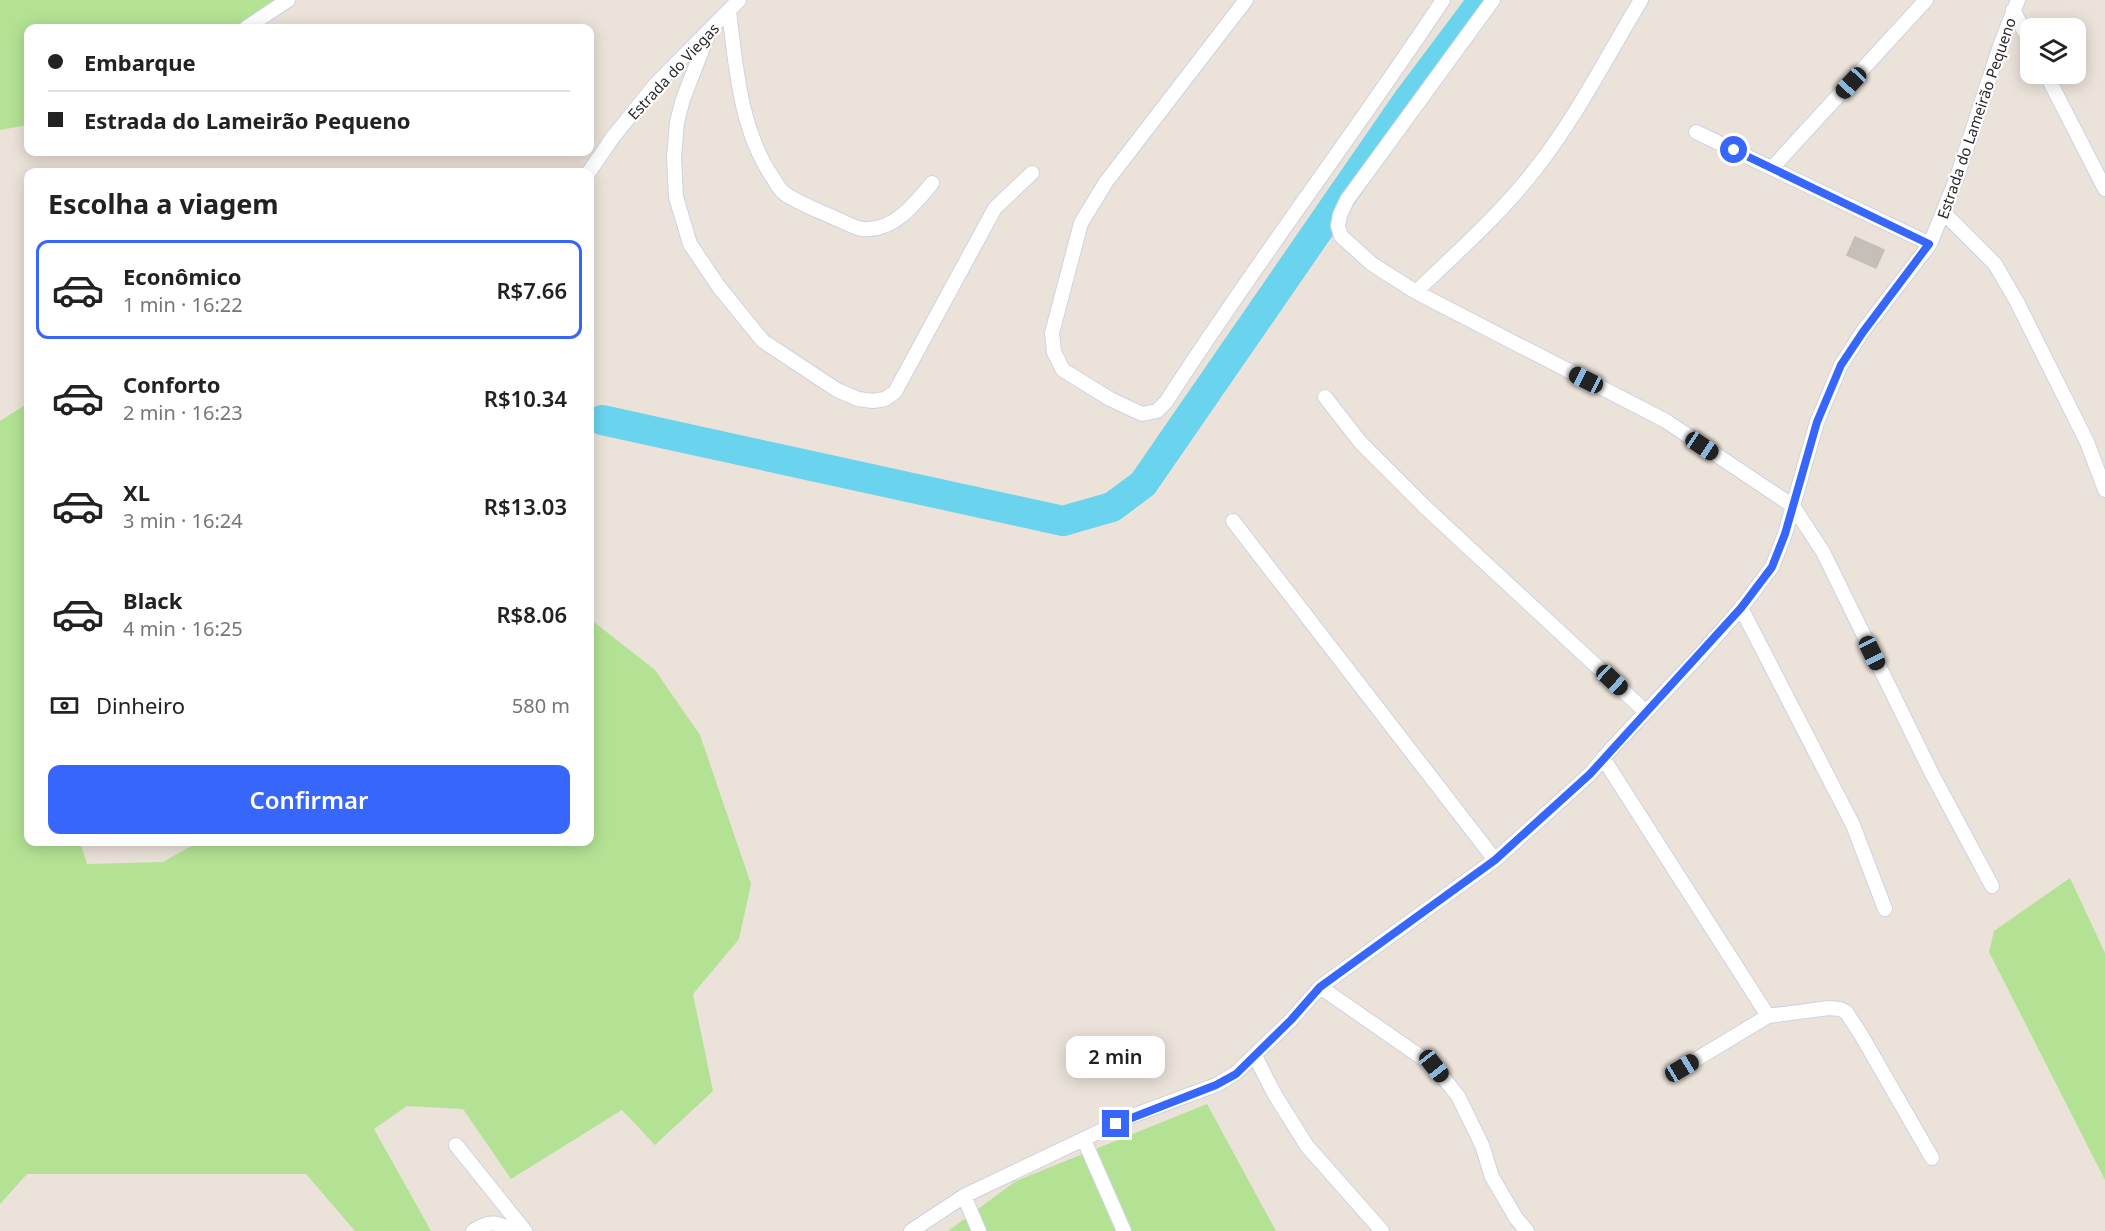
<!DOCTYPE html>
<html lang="pt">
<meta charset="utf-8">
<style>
:root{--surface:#fff;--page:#f6f6f6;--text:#222;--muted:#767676;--line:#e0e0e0;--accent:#3667fa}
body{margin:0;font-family:"Noto Sans",sans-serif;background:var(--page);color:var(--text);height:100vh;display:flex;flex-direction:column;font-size:22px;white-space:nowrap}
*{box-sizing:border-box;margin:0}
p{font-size:20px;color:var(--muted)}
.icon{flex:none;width:33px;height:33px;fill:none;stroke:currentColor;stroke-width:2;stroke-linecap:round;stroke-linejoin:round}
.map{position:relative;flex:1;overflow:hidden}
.drawer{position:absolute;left:24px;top:168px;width:570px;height:678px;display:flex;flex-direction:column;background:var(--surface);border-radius:12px;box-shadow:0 3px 15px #0003}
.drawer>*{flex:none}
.top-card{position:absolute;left:24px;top:24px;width:570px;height:132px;border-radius:12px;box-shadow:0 3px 15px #0003;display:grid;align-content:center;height:132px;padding:0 24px;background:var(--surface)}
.controls{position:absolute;left:2020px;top:18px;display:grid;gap:12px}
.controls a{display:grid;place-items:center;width:66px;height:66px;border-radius:12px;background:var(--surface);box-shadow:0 3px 15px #0003;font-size:30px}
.end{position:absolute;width:27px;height:27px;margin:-14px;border:8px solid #3667fa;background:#fff;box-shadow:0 0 0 3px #fff}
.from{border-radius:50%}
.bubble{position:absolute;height:42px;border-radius:12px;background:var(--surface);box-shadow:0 3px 15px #0003;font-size:20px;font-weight:600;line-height:42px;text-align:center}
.car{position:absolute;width:18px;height:36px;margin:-18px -9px;border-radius:8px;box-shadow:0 0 4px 2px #0007;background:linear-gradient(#222 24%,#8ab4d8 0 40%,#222 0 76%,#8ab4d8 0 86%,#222 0)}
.top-card b{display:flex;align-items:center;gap:21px;height:57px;font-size:22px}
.top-card b+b{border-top:2px solid var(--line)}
.top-card i{width:15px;height:15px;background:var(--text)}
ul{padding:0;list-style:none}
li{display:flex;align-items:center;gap:18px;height:99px;margin:0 12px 9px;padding:0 12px;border:3px solid transparent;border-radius:12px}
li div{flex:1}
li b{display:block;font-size:22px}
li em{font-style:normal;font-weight:600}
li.on{border-color:var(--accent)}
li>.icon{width:54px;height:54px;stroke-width:1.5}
h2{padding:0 24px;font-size:27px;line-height:72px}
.pay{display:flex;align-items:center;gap:15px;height:66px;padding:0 24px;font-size:22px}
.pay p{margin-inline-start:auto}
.cta{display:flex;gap:12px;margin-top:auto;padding:12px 24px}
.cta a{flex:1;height:69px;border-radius:12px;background:var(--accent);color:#fff;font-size:24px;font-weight:600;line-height:69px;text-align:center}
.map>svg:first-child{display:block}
.green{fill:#b4e294}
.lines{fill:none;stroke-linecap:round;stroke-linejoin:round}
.river{stroke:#6ad4ef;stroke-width:30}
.building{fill:#c6bfb9;stroke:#c6beb3;stroke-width:1.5}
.street-casing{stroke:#ced3e1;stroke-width:16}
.street{stroke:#fff;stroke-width:14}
.route{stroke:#3667fa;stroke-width:8}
.labels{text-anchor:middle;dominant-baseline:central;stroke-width:4.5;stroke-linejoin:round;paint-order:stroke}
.street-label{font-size:15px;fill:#282828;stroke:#fff}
</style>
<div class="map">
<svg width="2105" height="1231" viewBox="0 0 2105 1231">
<rect width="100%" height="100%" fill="#ebe2d9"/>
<path class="green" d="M 0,0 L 284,0 L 248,28 L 28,28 L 28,125 L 0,130 Z
M 28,403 L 28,842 L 80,842 L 87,864 L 163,862 L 198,842 L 590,842 L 590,619 L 655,670 L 700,735 L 751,884 L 739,939 L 693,994 L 713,1091 L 655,1145 L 622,1110 L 511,1179 L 463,1109 L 407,1106 L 374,1129 L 431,1231 L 355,1231 L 306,1174 L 27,1174 L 0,1204 L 0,421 Z
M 2070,878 L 2105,953 L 2105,1180 L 1989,952 L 1994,931 Z
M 1207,1104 L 1276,1231 L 948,1231 L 1016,1181 Z"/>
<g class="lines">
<path class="river" d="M 602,420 L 1063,521 L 1112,507 L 1143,484 L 1408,100 L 1483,0"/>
</g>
<path class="building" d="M 1855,237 L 1884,250 L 1876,268 L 1847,255 Z"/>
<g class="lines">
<g class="street-casing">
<path id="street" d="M 1246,0 L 1106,182 L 1081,223 L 1052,333 L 1054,352 L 1063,370 L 1110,399 L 1142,414 L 1157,411 L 1166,402 C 1254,265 1353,136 1443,0
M 1493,0 L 1347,200 L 1340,215 L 1338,226 L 1341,236 L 1372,264 L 1416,292 L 1666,421 L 1793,506 L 1823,552 L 1932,774 L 1992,886
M 2013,10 L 2031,44
M 729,11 C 736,67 740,130 773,178 C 776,183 779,189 784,193 C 799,204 820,211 837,219 C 845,222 854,228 863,229 C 893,232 915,204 932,183
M 246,28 L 288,0
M 709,32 L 683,99 L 677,122 L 674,157 L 676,197 L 690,244 L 719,287 L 763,341 L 837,390 L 858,399 L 873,401 L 885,399 L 895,392 L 995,208 L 1032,173
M 2046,74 L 2105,189
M 1696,132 L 1930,244
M 1772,168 L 1926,0
M 589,172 L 613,137 L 655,85 L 739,0
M 1944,213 L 1995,264 L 2017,302 L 2087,442 L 2105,490
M 1416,292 C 1456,253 1503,212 1537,167 C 1577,116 1607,56 1641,0
M 1325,397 L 1361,443 L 1425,507 L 1646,712
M 1233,521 L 1495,860
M 1741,608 L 1853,825 L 1885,909
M 1603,758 L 1768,1016
M 1320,987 L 1434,1066 L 1458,1096 L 1482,1145 L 1492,1177 L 1516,1218 L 1527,1231
M 1255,1056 L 1275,1095 L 1307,1146 L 1382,1231
M 1682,1068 L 1768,1016 L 1829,1008 L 1840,1009 L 1846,1012 L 1860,1033 L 1932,1158
M 1084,1140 L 1124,1231
M 456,1145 L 525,1231
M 964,1196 L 979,1231
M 473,1231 C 488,1221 498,1221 512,1231
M 911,1231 L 964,1196 L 1132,1116 L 1216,1085 L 1236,1073 L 1291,1020 L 1320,987 L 1495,860 L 1590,774 L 1613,747 L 1705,649 L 1741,608 L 1772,567 L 1785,534 L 1817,422 L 1841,365 L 1863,331 L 1930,244 L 1957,177 L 2001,43 L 2018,0"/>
</g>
<use href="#street" class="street"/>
</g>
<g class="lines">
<path class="route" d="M 1116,1124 L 1216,1085 L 1236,1074 L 1291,1020 L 1320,987 L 1495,860 L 1590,774 L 1741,608 L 1772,567 L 1785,534 L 1817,422 L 1841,365 L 1863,332 L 1929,244 L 1734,150"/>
</g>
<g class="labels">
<g class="street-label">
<text transform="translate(673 71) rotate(-47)">Estrada do Viegas</text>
<text transform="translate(1976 118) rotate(-71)">Estrada do Lameirão Pequeno</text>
</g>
</g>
</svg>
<div class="controls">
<a><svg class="icon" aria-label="layers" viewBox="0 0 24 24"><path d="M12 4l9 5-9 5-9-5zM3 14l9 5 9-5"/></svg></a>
</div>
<i class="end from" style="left:1734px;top:150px"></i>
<i class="end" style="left:1116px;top:1124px"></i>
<div class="bubble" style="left:1066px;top:1036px;width:99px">2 min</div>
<i class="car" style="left:1851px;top:83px;rotate:223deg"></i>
<i class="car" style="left:1586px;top:380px;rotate:297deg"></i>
<i class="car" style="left:1702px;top:446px;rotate:124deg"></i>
<i class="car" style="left:1872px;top:653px;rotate:154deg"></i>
<i class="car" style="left:1612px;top:680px;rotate:133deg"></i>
<i class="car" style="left:1434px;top:1066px;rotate:142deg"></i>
<i class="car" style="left:1682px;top:1068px;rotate:59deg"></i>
<div class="top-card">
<b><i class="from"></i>Embarque</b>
<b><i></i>Estrada do Lameirão Pequeno</b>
</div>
<section class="drawer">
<h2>Escolha a viagem</h2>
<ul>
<li class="on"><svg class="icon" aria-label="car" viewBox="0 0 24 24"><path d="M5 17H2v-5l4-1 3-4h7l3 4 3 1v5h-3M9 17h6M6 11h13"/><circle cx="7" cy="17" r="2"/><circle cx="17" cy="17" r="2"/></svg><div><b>Econômico</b><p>1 min · 16:22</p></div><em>R$7.66</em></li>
<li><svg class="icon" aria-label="car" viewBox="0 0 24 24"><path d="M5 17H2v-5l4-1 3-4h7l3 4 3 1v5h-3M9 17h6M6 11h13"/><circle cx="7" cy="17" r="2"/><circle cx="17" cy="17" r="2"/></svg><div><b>Conforto</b><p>2 min · 16:23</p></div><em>R$10.34</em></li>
<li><svg class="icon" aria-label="car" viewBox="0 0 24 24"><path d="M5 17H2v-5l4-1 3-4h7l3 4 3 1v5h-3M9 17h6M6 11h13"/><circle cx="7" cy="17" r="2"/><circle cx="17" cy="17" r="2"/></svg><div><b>XL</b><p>3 min · 16:24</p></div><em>R$13.03</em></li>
<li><svg class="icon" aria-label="car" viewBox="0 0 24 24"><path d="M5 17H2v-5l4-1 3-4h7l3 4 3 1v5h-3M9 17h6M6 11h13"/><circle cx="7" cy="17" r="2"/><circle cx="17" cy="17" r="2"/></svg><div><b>Black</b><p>4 min · 16:25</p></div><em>R$8.06</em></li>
</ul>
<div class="pay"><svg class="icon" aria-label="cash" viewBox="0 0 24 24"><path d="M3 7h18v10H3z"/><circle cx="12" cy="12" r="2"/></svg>Dinheiro<p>580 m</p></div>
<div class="cta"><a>Confirmar</a></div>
</section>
</div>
